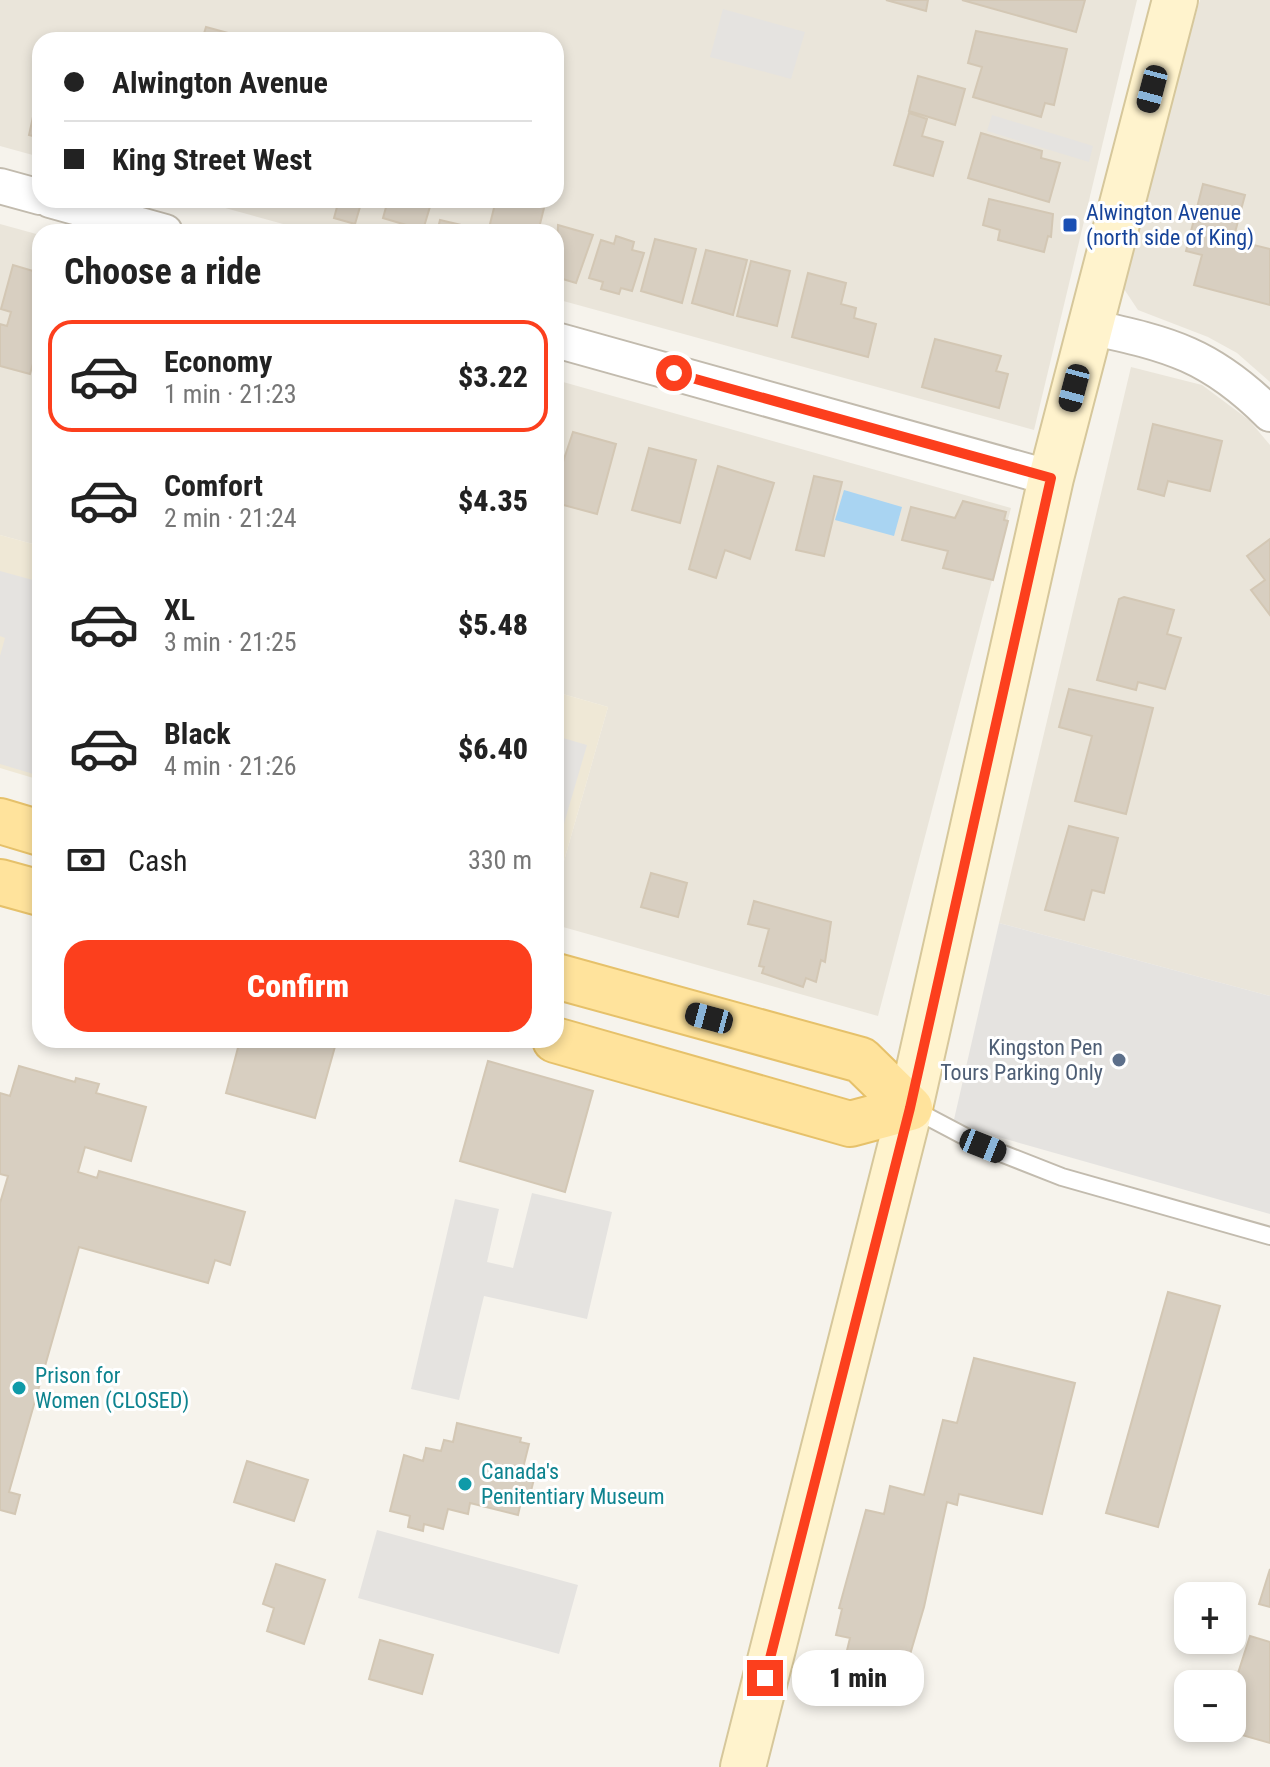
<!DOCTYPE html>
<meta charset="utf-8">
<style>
:root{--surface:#fff;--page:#f6f6f6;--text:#222;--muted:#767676;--line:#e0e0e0;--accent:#fc3f1d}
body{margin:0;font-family:"Roboto Condensed",sans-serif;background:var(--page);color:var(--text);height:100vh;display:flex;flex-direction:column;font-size:30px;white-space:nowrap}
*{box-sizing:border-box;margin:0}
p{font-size:26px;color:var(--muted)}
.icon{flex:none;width:44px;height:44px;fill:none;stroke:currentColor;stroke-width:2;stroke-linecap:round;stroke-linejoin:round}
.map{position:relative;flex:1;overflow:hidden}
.drawer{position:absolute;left:32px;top:224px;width:532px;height:824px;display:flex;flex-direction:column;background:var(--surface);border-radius:24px;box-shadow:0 4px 12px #0003}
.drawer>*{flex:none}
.guide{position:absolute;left:32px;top:32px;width:532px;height:176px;border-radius:24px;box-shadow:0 4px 12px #0003;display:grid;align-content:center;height:176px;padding:0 32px;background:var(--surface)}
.buttons{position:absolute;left:1174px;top:1582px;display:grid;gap:16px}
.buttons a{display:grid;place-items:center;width:72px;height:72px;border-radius:16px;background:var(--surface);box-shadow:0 4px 12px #0003;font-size:40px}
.end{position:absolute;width:36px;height:36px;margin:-18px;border:10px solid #fc3f1d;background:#fff;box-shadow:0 0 0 4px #fff}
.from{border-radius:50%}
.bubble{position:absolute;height:56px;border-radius:24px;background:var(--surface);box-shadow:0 4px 12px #0003;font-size:26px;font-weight:800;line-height:56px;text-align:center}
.car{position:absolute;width:24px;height:48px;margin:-24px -12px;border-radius:10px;box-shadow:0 0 6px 2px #0007;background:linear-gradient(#222 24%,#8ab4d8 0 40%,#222 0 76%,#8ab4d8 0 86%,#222 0)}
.guide b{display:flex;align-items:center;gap:28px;height:76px;font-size:30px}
.guide b+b{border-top:2px solid var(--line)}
.guide i{width:20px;height:20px;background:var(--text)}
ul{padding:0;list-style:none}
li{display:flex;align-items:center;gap:24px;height:112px;margin:0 16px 12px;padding:0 16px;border:4px solid transparent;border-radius:24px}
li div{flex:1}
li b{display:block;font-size:30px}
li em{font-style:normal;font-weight:800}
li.on{border-color:var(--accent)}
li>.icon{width:72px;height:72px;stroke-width:1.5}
h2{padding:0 32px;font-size:36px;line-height:96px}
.pay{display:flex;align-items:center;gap:20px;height:88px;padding:0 32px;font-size:30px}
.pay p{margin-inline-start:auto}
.action{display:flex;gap:16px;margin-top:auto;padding:16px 32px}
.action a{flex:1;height:92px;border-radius:24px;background:var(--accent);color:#fff;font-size:32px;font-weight:800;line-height:92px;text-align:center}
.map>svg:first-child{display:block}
.residential{fill:#eae5da}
.education{fill:#efe8d6}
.parking{fill:#e5e3e0}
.water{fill:#a9d4f2}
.building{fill:#d8cfc1;stroke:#d3c7b4;stroke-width:2}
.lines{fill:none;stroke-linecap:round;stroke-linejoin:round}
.service-casing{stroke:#c2bbae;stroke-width:20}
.minor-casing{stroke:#c2bbae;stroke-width:38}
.secondary-casing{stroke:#d6c79b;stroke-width:48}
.primary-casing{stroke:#e6c16a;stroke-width:48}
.service{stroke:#fff;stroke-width:16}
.minor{stroke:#fff;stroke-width:34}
.secondary{stroke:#fff3cd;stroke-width:44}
.primary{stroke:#ffe39c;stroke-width:44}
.route{stroke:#fc3f1d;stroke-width:10}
.transit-dot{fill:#1a4fb4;stroke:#fff;stroke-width:3}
.service-dot{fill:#5c6f8a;stroke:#fff;stroke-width:3}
.culture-dot{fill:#0f9aa8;stroke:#fff;stroke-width:3}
.labels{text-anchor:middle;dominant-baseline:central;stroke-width:6;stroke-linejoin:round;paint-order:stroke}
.transit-label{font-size:22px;fill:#164399;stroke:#fff;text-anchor:start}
.service-label{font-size:22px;fill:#4e5e75;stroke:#fff;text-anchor:end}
.culture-label{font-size:22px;fill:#0d838f;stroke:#fff;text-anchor:start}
</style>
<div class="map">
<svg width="1270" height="1767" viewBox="0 0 1270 1767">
<rect width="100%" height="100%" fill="#f6f3ec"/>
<path class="residential" d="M 0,0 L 1137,0 L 1034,430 L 556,299 L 556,232 L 312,232 L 196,200 L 556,200 L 556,40 L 40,40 L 40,157 L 0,146 Z
M 1200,0 L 1270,0 L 1270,382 L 1237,353 L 1208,337 L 1138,310 L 1124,289 L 1125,262 Z
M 0,224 L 40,235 L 40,546 L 0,535 Z
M 1131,367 L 1202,385 L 1249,420 L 1270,445 L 1270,996 L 999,923 Z
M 556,380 L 1011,508 L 878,1016 L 556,925 L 556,889 L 608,707 L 556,692 Z"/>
<path class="education" d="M 0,535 L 40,546 L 40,780 L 0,768 Z
M 556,692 L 608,707 L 556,889 Z"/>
<path class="parking" d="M 723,9 L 805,32 L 791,79 L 710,57 Z
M 992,115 L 1093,146 L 1089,162 L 987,131 Z
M 0,571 L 40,582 L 40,776 L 0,764 L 0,656 L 5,638 L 0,636 Z
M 556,736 L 587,745 L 556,851 Z
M 999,923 L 1270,996 L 1270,1214 L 953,1124 Z
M 532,1193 L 612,1212 L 587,1319 L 484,1296 L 459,1400 L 411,1389 L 455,1199 L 499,1209 L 487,1262 L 513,1268 Z
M 377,1530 L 578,1585 L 559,1654 L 358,1598 Z"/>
<path class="water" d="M 844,490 L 902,507 L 894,536 L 835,520 Z"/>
<path class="building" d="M 886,0 L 928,0 L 926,11 Z
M 962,0 L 1085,0 L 1076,32 Z
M 206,27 L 239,36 L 238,40 L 202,40 Z
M 976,31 L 1067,49 L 1054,105 L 1045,103 L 1041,117 L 973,97 L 982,67 L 968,63 Z
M 918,76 L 965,89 L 955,125 L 909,111 Z
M 40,85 L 40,138 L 29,135 Z
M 909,113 L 927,119 L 922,136 L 943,142 L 933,176 L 894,165 Z
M 981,133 L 1042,151 L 1041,158 L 1060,163 L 1049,202 L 968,178 Z
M 1203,184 L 1245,195 L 1233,240 L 1270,249 L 1270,305 L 1194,285 L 1202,255 L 1186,251 Z
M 989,199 L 1053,214 L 1051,237 L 1048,236 L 1044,252 L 998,240 L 1000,230 L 983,225 Z
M 321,200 L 362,200 L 355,224 L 334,218 L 337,207 Z
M 388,200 L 432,200 L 423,230 L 383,218 Z
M 496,200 L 546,200 L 538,232 L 488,232 Z
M 440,220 L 470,227 L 469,232 L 437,232 Z
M 558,225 L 593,235 L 576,283 L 556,277 Z
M 616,236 L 634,242 L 632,250 L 644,253 L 632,291 L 621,288 L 619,294 L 601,289 L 603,282 L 589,278 L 601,240 L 614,244 Z
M 655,239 L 696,249 L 682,303 L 641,291 Z
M 706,250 L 747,260 L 733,315 L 692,303 Z
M 36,261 L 40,262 L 40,334 L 35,333 L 34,338 L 40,339 L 30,374 L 0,366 L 0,324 L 7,326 L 11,312 L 1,309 L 13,265 L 33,271 Z
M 751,261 L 790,271 L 777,326 L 737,316 Z
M 808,273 L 846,283 L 841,304 L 856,308 L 854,318 L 876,324 L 868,357 L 792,337 Z
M 935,339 L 1001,356 L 996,371 L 1008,374 L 999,408 L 922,387 Z
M 1153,424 L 1222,441 L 1210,491 L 1168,481 L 1164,496 L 1138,489 Z
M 573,432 L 616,444 L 597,514 L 556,503 L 556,483 Z
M 649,448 L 696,460 L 680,523 L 632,510 Z
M 718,466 L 774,483 L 750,559 L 725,550 L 716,578 L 689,569 Z
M 814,476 L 842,482 L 824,556 L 796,550 Z
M 963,501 L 1006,512 L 1004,520 L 1008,521 L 993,580 L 943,568 L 948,551 L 902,540 L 911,507 L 955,518 Z
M 1270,539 L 1270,615 L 1251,590 L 1265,580 L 1247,556 Z
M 1124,597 L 1174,610 L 1167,634 L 1181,638 L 1165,689 L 1138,682 L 1136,690 L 1097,680 L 1119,599 Z
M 1069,689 L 1153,708 L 1126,814 L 1075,801 L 1092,736 L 1059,727 Z
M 1069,826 L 1118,838 L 1104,893 L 1092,890 L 1084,920 L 1045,910 Z
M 651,873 L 687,883 L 678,917 L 641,907 Z
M 754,901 L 831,922 L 825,962 L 821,960 L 816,982 L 806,978 L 803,987 L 762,973 L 764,967 L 759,966 L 769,929 L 748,924 Z
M 240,1040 L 336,1043 L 315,1118 L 226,1093 Z
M 488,1061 L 593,1091 L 565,1192 L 460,1161 Z
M 19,1066 L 75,1082 L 76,1078 L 99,1084 L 96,1093 L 146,1107 L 131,1161 L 85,1147 L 78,1172 L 97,1178 L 99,1171 L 245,1212 L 230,1265 L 215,1260 L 208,1283 L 79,1247 L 9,1492 L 20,1495 L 15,1514 L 0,1510 L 0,1203 L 8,1176 L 0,1174 L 0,1093 L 10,1096 Z
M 1168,1292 L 1220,1306 L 1158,1527 L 1106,1513 Z
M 974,1358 L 1075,1383 L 1042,1514 L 959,1494 L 957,1505 L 947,1502 L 924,1607 L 901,1685 L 842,1671 L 850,1638 L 836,1635 L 842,1609 L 839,1608 L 866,1510 L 884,1514 L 890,1486 L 924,1495 L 943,1420 L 957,1423 Z
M 457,1423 L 521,1438 L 520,1442 L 529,1444 L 523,1468 L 536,1471 L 529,1499 L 522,1497 L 518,1515 L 470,1503 L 468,1514 L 448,1509 L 443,1529 L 424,1524 L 423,1531 L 408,1527 L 410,1516 L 390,1511 L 404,1455 L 423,1461 L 426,1448 L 441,1451 L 444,1440 L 453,1442 Z
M 247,1461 L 308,1480 L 294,1521 L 234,1502 Z
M 276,1564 L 325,1580 L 304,1644 L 267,1631 L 274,1608 L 263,1604 Z
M 1270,1569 L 1270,1607 L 1259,1604 Z
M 1250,1636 L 1270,1642 L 1270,1743 L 1221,1729 L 1232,1728 L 1232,1692 Z
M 380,1640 L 433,1655 L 422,1694 L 369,1679 Z"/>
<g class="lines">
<g class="service-casing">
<path id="service" d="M 911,1108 L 983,1146 L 1062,1177 L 1270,1236"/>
</g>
<g class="minor-casing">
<path id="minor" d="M 0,186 L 40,197
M 50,200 L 165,232
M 1090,327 C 1170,344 1211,355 1270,414
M 556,340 L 1051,478"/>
</g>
<g class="secondary-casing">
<path id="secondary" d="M 743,1767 L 910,1108 L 1051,478 L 1175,0"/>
</g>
<g class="primary-casing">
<path id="primary" d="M 0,821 L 40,833
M 0,882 L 40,893
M 556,976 L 861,1060 L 910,1108
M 555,1040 L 850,1124 L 910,1108"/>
</g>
<use href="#service" class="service"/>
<use href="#minor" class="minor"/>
<use href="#secondary" class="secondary"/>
<use href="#primary" class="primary"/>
</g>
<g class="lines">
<path class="route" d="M 674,373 L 1051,478 L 910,1108 L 765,1678"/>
</g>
<rect class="transit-dot" x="1062" y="217" width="16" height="16" rx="4"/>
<circle class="service-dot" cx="1119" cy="1060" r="8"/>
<g class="culture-dot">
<circle cx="19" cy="1388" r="8"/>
<circle cx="465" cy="1484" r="8"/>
</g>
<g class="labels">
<g class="transit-label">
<text x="1086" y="212">Alwington Avenue<tspan x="1086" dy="25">(north side of King)</tspan></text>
</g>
<g class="service-label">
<text x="1103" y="1047">Kingston Pen<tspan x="1103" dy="25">Tours Parking Only</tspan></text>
</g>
<g class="culture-label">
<text x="35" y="1375">Prison for<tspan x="35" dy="25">Women (CLOSED)</tspan></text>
<text x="481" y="1471">Canada's<tspan x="481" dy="25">Penitentiary Museum</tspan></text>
</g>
</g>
</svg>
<div class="buttons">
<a>+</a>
<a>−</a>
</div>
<i class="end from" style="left:674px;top:373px"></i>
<i class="end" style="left:765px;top:1678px"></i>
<div class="bubble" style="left:792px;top:1650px;width:132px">1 min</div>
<i class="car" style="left:1152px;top:89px;rotate:195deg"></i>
<i class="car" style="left:1074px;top:388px;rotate:195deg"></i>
<i class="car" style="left:709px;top:1018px;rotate:285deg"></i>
<i class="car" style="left:983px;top:1146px;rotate:112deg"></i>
<div class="guide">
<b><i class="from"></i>Alwington Avenue</b>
<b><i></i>King Street West</b>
</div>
<section class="drawer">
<h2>Choose a ride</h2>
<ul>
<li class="on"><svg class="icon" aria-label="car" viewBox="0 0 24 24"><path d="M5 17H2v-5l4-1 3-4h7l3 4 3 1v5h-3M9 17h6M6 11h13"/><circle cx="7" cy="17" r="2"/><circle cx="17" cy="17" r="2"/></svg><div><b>Economy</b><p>1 min · 21:23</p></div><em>$3.22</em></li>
<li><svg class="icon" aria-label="car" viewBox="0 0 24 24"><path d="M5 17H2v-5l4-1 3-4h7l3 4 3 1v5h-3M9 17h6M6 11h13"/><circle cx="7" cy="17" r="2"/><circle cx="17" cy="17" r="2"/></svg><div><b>Comfort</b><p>2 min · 21:24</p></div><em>$4.35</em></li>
<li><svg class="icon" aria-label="car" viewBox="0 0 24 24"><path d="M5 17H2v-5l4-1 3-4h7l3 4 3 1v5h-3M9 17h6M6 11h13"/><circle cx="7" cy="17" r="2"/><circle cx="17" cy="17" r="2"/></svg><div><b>XL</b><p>3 min · 21:25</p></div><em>$5.48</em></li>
<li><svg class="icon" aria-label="car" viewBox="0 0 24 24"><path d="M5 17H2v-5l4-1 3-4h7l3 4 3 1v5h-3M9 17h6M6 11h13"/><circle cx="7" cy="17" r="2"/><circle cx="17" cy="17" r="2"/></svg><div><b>Black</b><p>4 min · 21:26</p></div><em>$6.40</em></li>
</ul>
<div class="pay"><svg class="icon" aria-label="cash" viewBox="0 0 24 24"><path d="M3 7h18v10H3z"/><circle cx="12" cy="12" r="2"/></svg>Cash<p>330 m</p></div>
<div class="action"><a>Confirm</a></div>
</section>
</div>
